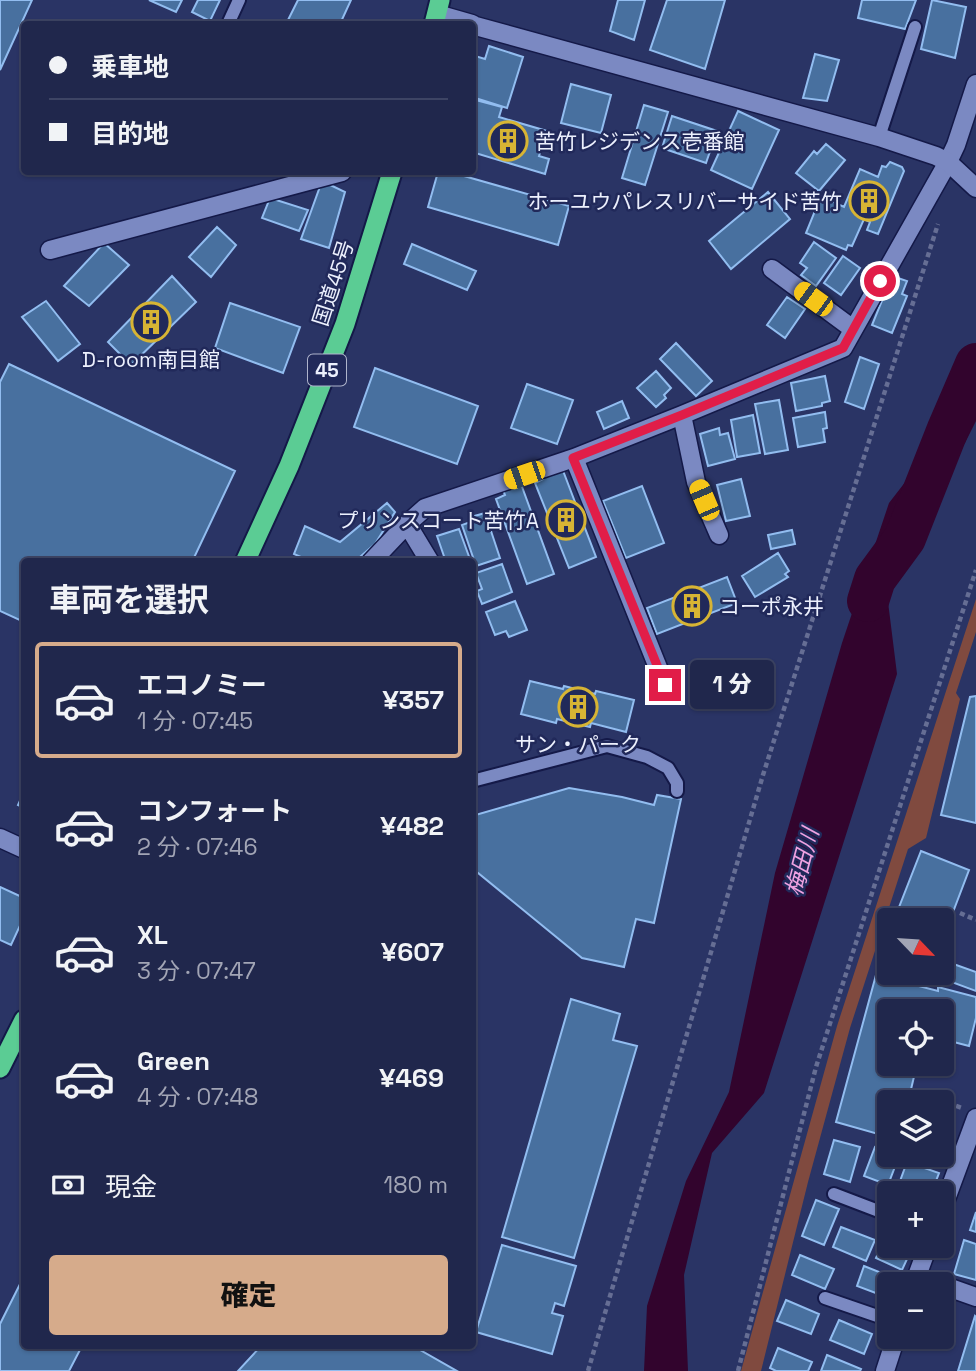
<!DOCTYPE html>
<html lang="ja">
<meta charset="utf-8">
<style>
:root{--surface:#20274c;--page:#2d3356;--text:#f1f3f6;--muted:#a2a5b5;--line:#3d4464;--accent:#d6ab8b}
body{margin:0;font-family:"Space Grotesk","Noto Sans JP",sans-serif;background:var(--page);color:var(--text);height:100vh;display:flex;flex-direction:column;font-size:26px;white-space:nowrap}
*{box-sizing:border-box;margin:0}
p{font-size:23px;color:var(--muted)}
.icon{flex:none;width:38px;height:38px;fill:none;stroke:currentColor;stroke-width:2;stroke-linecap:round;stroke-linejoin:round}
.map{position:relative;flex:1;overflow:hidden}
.drawer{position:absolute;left:21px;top:558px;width:455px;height:791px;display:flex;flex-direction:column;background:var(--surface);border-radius:7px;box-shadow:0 2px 5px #0004,0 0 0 2px var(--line)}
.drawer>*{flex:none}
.banner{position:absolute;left:21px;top:21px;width:455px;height:154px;border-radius:7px;box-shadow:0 2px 5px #0004,0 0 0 2px var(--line);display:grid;align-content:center;height:154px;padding:0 28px;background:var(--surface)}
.needle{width:46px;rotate:115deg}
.tools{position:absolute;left:877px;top:908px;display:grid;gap:14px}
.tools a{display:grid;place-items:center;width:77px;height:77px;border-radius:7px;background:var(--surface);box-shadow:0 2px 5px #0004,0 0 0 2px var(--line);font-size:35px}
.end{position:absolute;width:32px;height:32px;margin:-16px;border:9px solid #e11d48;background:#fff;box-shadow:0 0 0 4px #fff}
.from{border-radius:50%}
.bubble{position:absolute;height:49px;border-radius:7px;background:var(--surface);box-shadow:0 2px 5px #0004,0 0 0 2px var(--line);font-size:23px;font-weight:800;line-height:49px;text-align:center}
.car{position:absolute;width:21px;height:42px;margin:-21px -10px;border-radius:9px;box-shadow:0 0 5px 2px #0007;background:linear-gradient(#f5c518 24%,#345 0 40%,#f5c518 0 76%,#345 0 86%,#f5c518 0)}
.banner b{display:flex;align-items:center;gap:24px;height:66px;font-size:26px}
.banner b+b{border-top:2px solid var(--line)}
.banner i{width:18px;height:18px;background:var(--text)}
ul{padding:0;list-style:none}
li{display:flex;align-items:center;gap:21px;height:116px;margin:0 14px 10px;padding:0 14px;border:4px solid transparent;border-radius:7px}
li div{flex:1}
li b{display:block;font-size:26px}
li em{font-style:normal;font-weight:800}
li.on{border-color:var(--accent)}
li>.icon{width:63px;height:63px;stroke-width:1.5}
h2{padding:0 28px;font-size:32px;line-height:84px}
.pay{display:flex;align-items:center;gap:18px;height:77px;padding:0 28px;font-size:26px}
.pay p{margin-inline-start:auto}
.cta{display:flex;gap:14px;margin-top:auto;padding:14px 28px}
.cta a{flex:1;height:80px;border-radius:7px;background:var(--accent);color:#111;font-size:28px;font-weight:800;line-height:80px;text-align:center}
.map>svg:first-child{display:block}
.green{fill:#804a3f}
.water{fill:#32042d}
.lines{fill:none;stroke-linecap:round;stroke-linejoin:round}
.river{stroke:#32042d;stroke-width:42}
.building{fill:#48709f;stroke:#92bdf0;stroke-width:2}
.service-casing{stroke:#141948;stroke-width:16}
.minor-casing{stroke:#141948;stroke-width:21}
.tertiary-casing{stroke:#141948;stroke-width:21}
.trunk-casing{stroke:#141948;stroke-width:23}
.path{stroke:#666e94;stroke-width:4.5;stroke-dasharray:5 3.5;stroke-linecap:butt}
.service{stroke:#7b89c2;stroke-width:12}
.minor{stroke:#7b89c2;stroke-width:18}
.tertiary{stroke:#7b89c2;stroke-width:18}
.trunk{stroke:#5bcc94;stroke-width:19}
.route{stroke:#e11d48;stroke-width:9}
.labels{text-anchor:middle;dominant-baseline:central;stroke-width:5;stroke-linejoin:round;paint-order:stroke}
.shield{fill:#21295a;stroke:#afb4cc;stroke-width:2}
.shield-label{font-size:19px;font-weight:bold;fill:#ecf0fd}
.poi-label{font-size:21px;fill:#ecf0fd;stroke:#21295a;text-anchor:start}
.street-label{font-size:21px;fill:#ecf0fd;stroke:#21295a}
.water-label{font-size:23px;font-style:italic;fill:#efa2e1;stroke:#21295a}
</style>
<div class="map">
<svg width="976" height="1371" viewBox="0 0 976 1371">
<rect width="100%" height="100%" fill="#2a3465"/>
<path class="green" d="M 976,599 L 976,632 L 956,693 L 960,699 L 926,838 L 908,849 L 850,1028 L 808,1182 L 761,1371 L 741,1371 L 837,1026 Z"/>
<path class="water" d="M 976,359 L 976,421 L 965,443 L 904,512 L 887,594 L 897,674 L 764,1093 L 712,1153 L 684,1275 L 688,1371 L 644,1371 L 647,1306 L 686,1181 L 729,1092 L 775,873 L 842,643 L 889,503 L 930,450 L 968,371 Z"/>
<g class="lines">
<path class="river" d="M 868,601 L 875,579 L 905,538 L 948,429 L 976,364"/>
</g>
<path class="building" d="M 0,0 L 32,0 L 0,70 Z
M 149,0 L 182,0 L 176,12 Z
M 198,0 L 220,0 L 210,21 L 192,12 Z
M 298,0 L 351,0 L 340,24 L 286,24 Z
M 618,0 L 645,0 L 634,40 L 610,31 Z
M 667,0 L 725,0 L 705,69 L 650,50 Z
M 862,0 L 916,0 L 905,29 L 858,18 Z
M 932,0 L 966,7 L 955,58 L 921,49 Z
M 489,46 L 523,57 L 507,108 L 472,97 L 472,55 L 485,59 Z
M 815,54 L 839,60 L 827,101 L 803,98 Z
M 571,84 L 611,95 L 601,133 L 561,123 Z
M 472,99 L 502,107 L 499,117 L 547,131 L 539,156 L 549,159 L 545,174 L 472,152 Z
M 644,105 L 668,112 L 645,185 L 622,178 Z
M 738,111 L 779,130 L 752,189 L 711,170 Z
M 672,116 L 717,131 L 706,163 L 662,148 Z
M 826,144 L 845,160 L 819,191 L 796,173 L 814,151 L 817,154 Z
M 890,162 L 902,167 L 904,171 L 878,234 L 867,230 L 870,222 L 864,219 L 852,246 L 848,245 L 846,250 L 806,233 L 821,196 L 844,207 L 860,169 L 878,177 L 882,166 L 886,167 Z
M 438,172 L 450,172 L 569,206 L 558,245 L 428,207 Z
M 322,181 L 345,192 L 329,248 L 301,239 Z
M 768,192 L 790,219 L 731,269 L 709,241 Z
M 270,198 L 308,210 L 299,231 L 262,218 Z
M 217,227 L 236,245 L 211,277 L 189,257 Z
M 814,242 L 836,258 L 816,286 L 801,275 L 807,268 L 800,263 Z
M 104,243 L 129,265 L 89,306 L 64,286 Z
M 412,244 L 476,271 L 467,290 L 404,264 Z
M 843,256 L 860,268 L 841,295 L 824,283 Z
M 172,276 L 196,302 L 131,365 L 108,342 Z
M 892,276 L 907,281 L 902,294 L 907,296 L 892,333 L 872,325 Z
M 787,297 L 805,309 L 785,338 L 767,325 Z
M 46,301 L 80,344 L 58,361 L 22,317 Z
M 230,303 L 300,327 L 283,373 L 215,348 Z
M 676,343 L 712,381 L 696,396 L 660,359 Z
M 860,357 L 879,364 L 864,409 L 845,402 Z
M 9,364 L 235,471 L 192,562 L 24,562 L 24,622 L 0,611 L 0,382 Z
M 375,368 L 478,406 L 457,464 L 354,427 Z
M 656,371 L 671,388 L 664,395 L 666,398 L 656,407 L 637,388 Z
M 825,376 L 830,401 L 822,403 L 822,406 L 796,411 L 791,383 Z
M 527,384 L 573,400 L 557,444 L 511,428 Z
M 779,400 L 788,450 L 765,454 L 755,404 Z
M 622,401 L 629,418 L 604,429 L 597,412 Z
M 825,412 L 827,428 L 823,429 L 825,442 L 798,447 L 793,418 Z
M 753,415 L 760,453 L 737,457 L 731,420 Z
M 719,428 L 720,435 L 728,433 L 735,459 L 708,466 L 700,434 Z
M 562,468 L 596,557 L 569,568 L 535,483 L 543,479 L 542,476 Z
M 741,479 L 750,516 L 726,521 L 717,485 Z
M 521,484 L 554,574 L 527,584 L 496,499 L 505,495 L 503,490 Z
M 642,486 L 664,543 L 626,558 L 603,501 Z
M 387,503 L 395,512 L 375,544 L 354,562 L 312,562 L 294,554 L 305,526 L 340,542 Z
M 485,513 L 500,558 L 476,566 L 462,525 L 473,521 L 471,517 Z
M 459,529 L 471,562 L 446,562 L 437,536 Z
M 792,530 L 795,544 L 771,549 L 768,535 Z
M 778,553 L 789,571 L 785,574 L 788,577 L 755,597 L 742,576 Z
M 502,564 L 512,592 L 482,604 L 477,591 L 482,589 L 476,573 Z
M 727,577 L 737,603 L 657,634 L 647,608 Z
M 515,601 L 527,630 L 509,637 L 506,631 L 495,635 L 486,612 Z
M 530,681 L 563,689 L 564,686 L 595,694 L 596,691 L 634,700 L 626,732 L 591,723 L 590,727 L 557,719 L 556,723 L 521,714 Z
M 976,696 L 976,823 L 941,815 L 970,697 Z
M 569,788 L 622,797 L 654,805 L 657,795 L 681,799 L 654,923 L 636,919 L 624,967 L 582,958 L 472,868 L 472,816 Z
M 24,792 L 24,808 L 18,805 Z
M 921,851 L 969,870 L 942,941 L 942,920 L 894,920 Z
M 0,887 L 24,898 L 24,917 L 11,945 L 0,940 Z
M 889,933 L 889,958 L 880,955 Z
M 945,961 L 976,972 L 976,991 L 938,977 L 940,973 L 942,973 Z
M 876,975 L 938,991 L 938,987 L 976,997 L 976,1018 L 969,1046 L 942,1039 L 942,1012 L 889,1012 L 889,1064 L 917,1064 L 908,1102 L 889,1102 L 889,1124 L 878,1134 L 836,1122 Z
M 571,999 L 620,1014 L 613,1040 L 637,1046 L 574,1258 L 502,1237 Z
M 834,1140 L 860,1147 L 850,1182 L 824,1174 Z
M 875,1147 L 889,1152 L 889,1155 L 899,1156 L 888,1185 L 864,1176 Z
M 907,1162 L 939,1173 L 931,1194 L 900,1194 L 896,1192 Z
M 816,1200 L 839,1209 L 824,1245 L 802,1236 Z
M 976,1212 L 976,1232 L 970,1230 Z
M 841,1227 L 875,1240 L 866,1261 L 833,1247 Z
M 889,1228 L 889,1246 L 913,1246 L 902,1270 L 876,1258 Z
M 964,1240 L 976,1244 L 976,1280 L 954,1274 Z
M 502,1245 L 576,1266 L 564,1306 L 555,1303 L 552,1313 L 563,1316 L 552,1354 L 476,1332 Z
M 800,1255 L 834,1269 L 825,1289 L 792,1275 Z
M 864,1266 L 899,1280 L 897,1284 L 889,1284 L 889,1298 L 857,1286 Z
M 20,1284 L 24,1286 L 24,1346 L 82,1346 L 69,1371 L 0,1371 L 0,1324 Z
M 786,1300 L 819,1314 L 811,1334 L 777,1321 Z
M 975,1316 L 976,1317 L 976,1371 L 958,1371 Z
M 839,1320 L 872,1334 L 864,1354 L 830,1340 Z
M 261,1346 L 413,1346 L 457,1371 L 238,1371 Z
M 778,1348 L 812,1362 L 808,1371 L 776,1371 L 770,1368 Z
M 827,1355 L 861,1369 L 860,1371 L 821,1371 Z"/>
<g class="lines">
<g class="service-casing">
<path id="service" d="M 228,24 L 239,0
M 879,137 L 915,27
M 472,781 L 607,746 L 647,757 L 668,768 L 677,783 L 677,791
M 834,1194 L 889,1215
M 825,1298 L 889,1320"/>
</g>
<g class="minor-casing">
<path id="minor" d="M 50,250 L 342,172
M 772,269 L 853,329
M 682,415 L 696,482 L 719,535
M 574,458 L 665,685
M 407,524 L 430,562
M 371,562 L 407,524 L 425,508 L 574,458 L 682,415 L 843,348 L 948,162 L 956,145 L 976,84
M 942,1210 L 976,1118
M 914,1284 L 928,1246
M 942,1285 L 976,1297
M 885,1371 L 896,1337"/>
</g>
<g class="tertiary-casing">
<path id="tertiary" d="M 437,14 L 472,24
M 472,25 L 879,137 L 936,156 L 948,162 L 976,188
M 0,838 L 24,849"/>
</g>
<g class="trunk-casing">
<path id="trunk" d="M 434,24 L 440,0
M 245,562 L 289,466 L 345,324 L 392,172
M 0,1068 L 24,1020"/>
</g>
<path class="path" d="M 960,913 L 976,920
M 916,1092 L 962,1108
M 588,1371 L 763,775 L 938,224
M 738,1371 L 816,1067 L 976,570"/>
<use href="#service" class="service"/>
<use href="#minor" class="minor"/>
<use href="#tertiary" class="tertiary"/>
<use href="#trunk" class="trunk"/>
</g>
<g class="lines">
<path class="route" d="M 665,685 L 573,458 L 682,415 L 843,348 L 880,281"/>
</g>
<defs>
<g id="building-ring" transform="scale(2.0125)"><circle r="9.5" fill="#21295a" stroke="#d7b434" stroke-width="1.5"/><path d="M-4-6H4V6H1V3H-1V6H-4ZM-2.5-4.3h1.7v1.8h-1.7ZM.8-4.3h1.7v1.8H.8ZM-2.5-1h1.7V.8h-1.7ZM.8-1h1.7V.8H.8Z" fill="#d7b434"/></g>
</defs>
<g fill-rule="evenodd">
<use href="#building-ring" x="508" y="141"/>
<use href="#building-ring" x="869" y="201"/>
<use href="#building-ring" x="151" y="322"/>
<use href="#building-ring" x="566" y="520"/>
<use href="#building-ring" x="692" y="606"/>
<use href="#building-ring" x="578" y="707"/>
</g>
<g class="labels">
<rect class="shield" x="308" y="354.5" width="38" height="31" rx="5"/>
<g class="shield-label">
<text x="327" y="370">45</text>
</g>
<g class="poi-label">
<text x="535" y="141">苦竹レジデンス壱番館</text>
<text x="842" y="201" text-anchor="end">ホーユウパレスリバーサイド苦竹</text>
<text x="151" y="359" text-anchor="middle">D-room南目館</text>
<text x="539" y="520" text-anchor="end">プリンスコート苦竹A</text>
<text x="719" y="606">コーポ永井</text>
<text x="578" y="744" text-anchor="middle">サン・パーク</text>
</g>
<g class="street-label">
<text transform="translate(333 283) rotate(-72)">国道45号</text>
</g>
<g class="water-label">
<text transform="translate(802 862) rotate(-75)">梅田川</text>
</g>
</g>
</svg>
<div class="tools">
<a><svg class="needle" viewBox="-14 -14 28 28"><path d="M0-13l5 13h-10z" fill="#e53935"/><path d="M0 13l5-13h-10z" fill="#a2a5b5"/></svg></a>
<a><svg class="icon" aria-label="locate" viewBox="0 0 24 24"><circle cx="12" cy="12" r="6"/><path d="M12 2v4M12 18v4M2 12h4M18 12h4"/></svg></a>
<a><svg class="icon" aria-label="layers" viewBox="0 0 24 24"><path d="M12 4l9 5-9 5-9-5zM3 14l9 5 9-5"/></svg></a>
<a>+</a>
<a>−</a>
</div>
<i class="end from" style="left:880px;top:281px"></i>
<i class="end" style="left:665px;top:685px"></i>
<div class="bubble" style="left:690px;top:660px;width:84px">1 分</div>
<i class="car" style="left:813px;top:299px;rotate:306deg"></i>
<i class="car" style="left:524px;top:475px;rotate:251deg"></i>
<i class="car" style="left:704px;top:500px;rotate:337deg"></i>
<div class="banner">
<b><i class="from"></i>乗車地</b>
<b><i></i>目的地</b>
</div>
<section class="drawer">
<h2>車両を選択</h2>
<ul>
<li class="on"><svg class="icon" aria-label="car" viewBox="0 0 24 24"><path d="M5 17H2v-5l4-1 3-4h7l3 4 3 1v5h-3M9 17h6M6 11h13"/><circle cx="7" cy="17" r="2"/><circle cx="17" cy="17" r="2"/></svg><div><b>エコノミー</b><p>1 分 · 07:45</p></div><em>¥357</em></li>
<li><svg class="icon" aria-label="car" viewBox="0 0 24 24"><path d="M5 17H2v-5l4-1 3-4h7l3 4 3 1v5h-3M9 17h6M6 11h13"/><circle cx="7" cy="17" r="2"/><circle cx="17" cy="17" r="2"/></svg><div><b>コンフォート</b><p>2 分 · 07:46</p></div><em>¥482</em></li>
<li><svg class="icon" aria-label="car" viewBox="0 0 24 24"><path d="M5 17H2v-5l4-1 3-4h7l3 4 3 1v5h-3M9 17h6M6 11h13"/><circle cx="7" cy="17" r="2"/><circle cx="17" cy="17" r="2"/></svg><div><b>XL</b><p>3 分 · 07:47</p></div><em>¥607</em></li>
<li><svg class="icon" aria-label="car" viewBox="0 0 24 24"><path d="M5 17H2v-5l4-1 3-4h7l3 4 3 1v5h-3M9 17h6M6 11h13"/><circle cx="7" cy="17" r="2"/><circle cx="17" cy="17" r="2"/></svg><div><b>Green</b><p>4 分 · 07:48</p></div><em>¥469</em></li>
</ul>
<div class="pay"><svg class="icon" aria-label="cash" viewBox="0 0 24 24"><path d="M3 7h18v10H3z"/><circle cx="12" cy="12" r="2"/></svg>現金<p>180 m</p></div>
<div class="cta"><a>確定</a></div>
</section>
</div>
